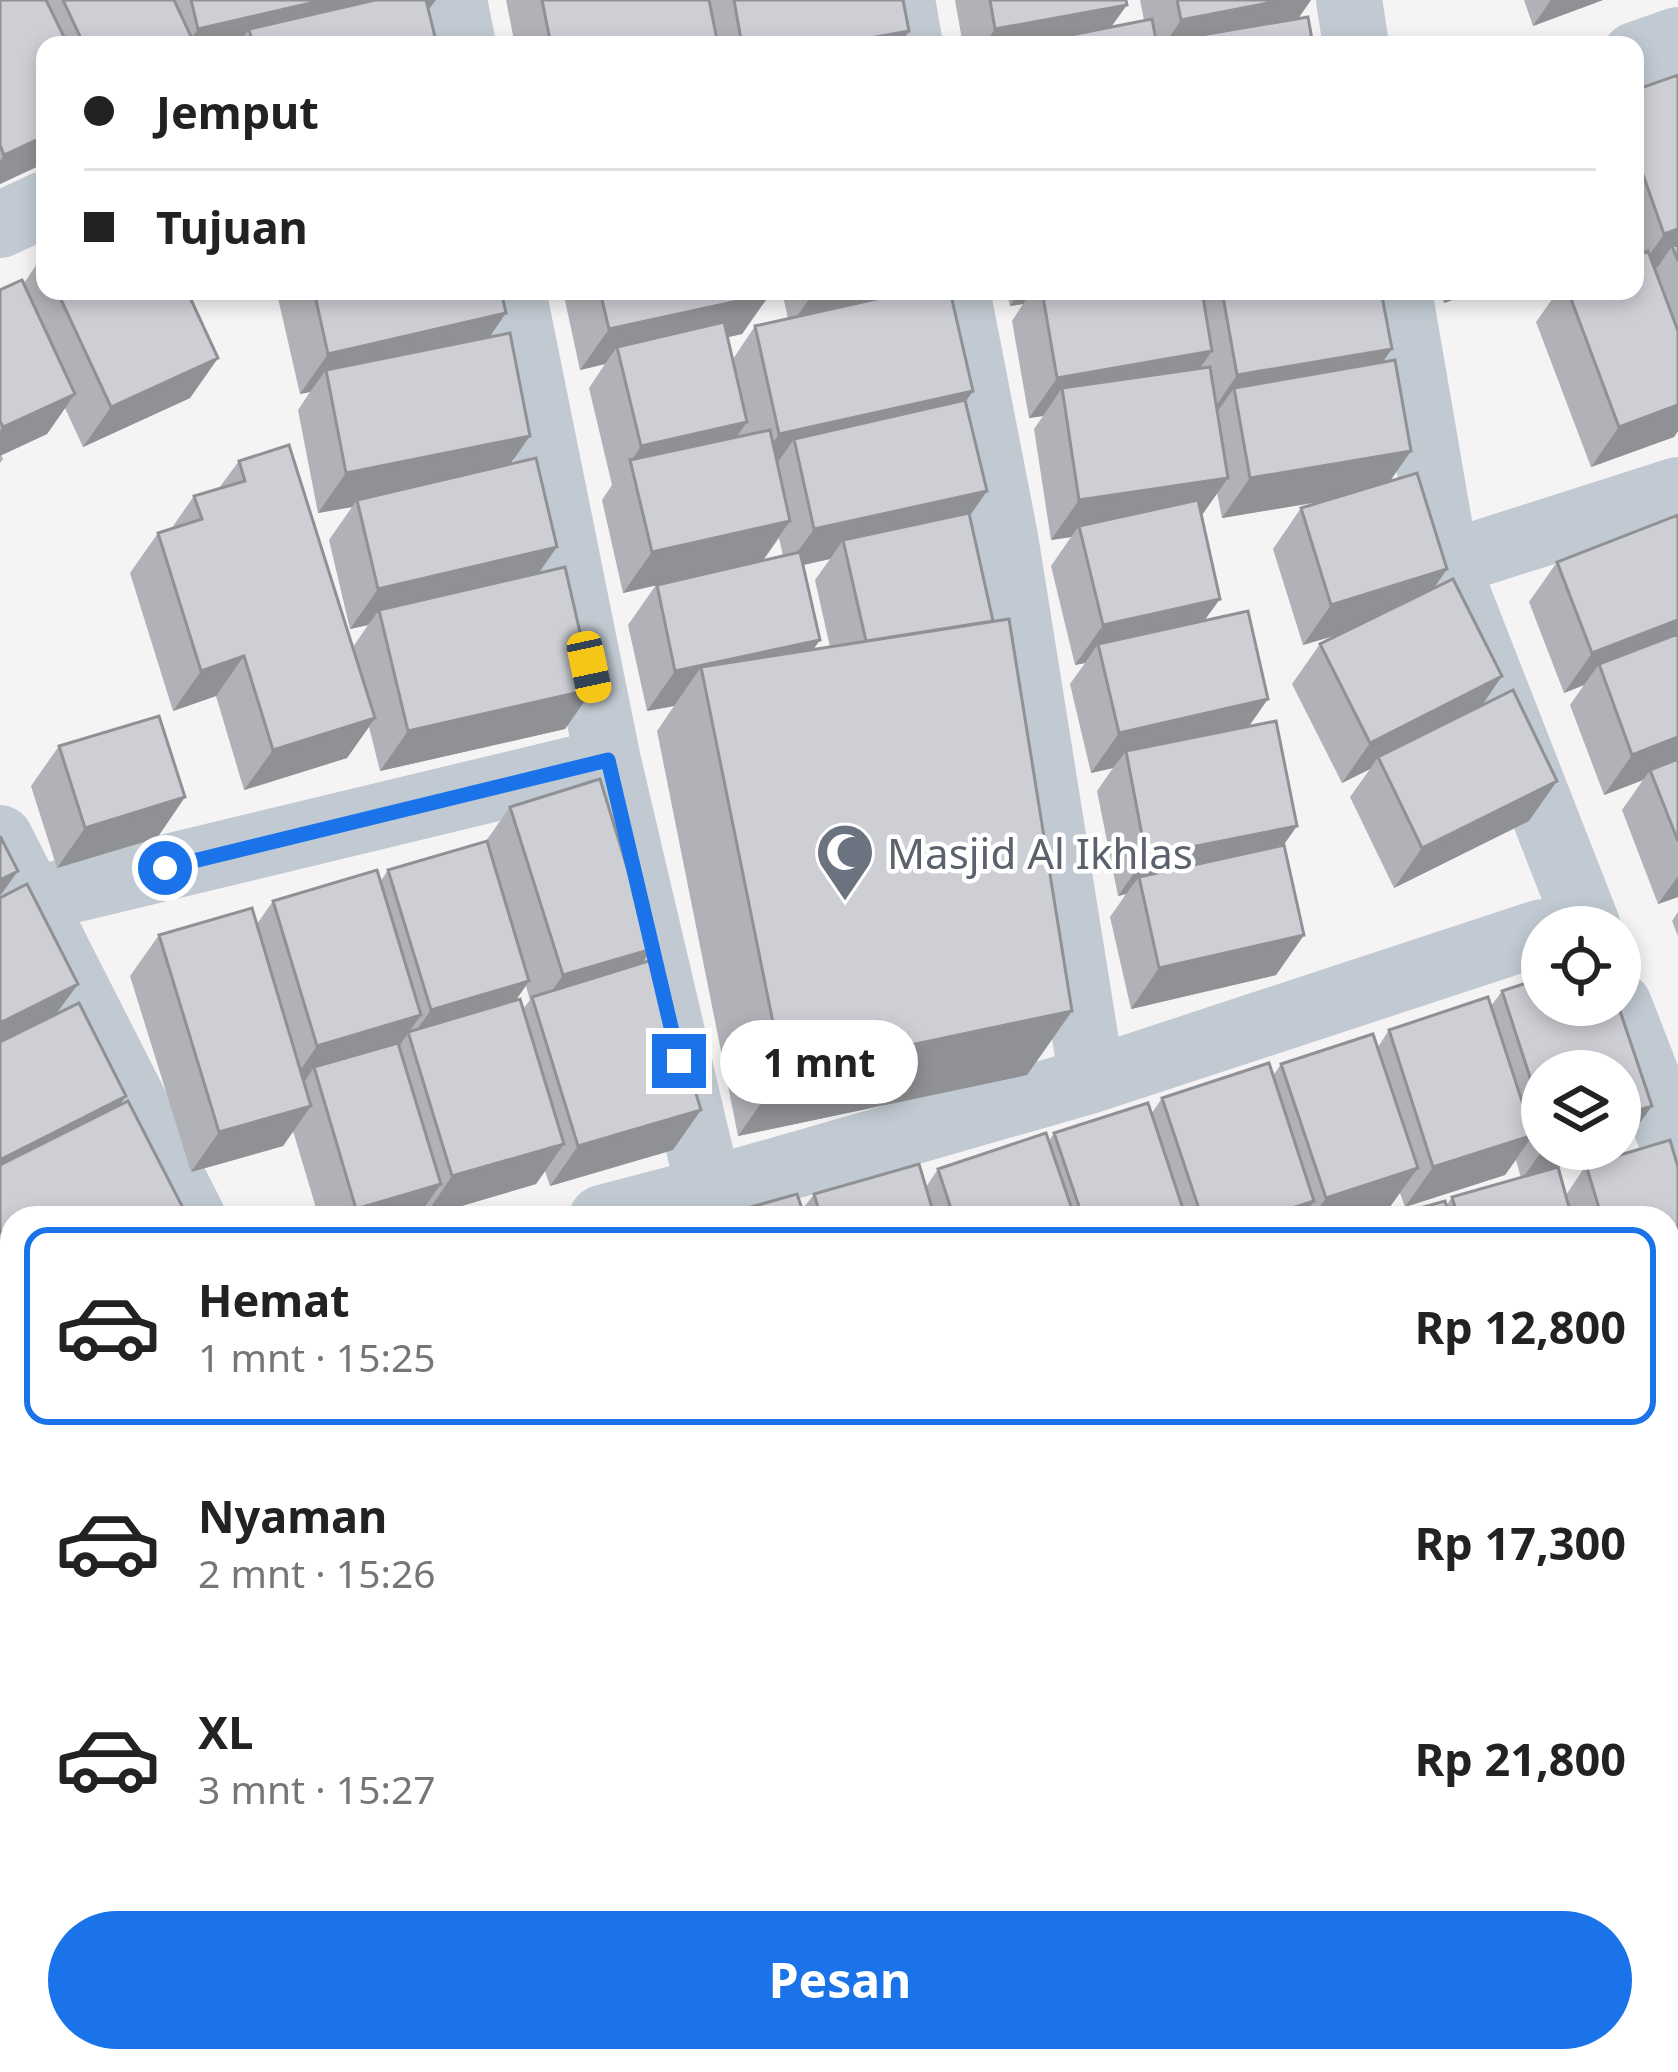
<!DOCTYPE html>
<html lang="id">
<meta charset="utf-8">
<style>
:root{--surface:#fff;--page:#f2f2f2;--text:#222;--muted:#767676;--line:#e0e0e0;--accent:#1a73e8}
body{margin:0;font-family:"Noto Sans",sans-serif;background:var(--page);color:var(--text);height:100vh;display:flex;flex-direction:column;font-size:45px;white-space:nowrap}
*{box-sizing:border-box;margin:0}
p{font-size:39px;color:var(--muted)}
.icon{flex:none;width:66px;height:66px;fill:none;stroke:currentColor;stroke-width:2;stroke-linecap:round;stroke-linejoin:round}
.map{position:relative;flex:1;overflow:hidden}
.panel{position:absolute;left:0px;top:1206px;width:1680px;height:867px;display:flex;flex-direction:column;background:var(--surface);border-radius:36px 36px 0 0;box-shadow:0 6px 18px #0003}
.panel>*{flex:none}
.top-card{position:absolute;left:36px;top:36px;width:1608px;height:264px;border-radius:24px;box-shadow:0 6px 18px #0003;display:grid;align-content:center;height:264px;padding:0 48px;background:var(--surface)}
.tools{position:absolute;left:1521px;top:906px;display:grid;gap:24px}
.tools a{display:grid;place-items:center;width:120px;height:120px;border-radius:50%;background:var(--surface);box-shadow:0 6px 18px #0003;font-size:60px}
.end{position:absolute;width:54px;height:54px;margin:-27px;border:15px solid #1a73e8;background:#fff;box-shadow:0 0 0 6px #fff}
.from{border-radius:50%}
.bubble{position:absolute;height:84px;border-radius:42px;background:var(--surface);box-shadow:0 6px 18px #0003;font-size:39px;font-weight:700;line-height:84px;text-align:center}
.car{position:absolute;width:36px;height:72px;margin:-36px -18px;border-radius:15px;box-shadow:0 0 9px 3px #0007;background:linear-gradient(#f5c518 24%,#345 0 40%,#f5c518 0 76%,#345 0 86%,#f5c518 0)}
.top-card b{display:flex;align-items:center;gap:42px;height:114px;font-size:45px}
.top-card b+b{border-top:3px solid var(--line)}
.top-card i{width:30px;height:30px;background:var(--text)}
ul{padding:21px 0 0;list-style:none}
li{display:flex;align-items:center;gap:36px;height:198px;margin:0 24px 18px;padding:0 24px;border:6px solid transparent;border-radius:24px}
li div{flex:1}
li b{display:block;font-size:45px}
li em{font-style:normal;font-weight:700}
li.selected{border-color:var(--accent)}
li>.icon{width:108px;height:108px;stroke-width:1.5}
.cta{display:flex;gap:24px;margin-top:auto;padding:24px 48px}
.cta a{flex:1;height:138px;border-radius:72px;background:var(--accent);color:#fff;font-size:48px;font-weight:700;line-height:138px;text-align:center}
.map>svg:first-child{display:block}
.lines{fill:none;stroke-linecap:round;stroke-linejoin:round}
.minor{stroke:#c1cad2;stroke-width:66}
.wall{fill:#b0b2b7;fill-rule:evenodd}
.shaded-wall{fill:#909195}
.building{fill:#cdcfd5;stroke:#909195;stroke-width:3}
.route{stroke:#1a73e8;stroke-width:15}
.labels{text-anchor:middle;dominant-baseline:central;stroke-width:9;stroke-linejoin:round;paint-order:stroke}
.worship-label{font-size:42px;fill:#5b616d;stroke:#fff;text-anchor:start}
</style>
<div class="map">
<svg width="1678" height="2072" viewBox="0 0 1678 2072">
<rect width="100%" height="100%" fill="#f5f3f3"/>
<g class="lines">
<path class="minor" d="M 454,0 L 463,45
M 902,0 L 910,45
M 1349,0 L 1356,45
M 1635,55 L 1678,40
M 0,225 L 45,204
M 513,291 L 608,761 L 709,1190
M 957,291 L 1005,537 L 1092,1080
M 1399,291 L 1446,564 L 1588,927
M 1446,564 L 1678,490
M 0,838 L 193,1218
M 31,900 L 608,761
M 1619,1005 L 1678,1157
M 602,1218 L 709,1190 L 1092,1080 L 1542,932
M 1668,1364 L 1678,1361
M 1668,1826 L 1678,1823
M 405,2072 L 406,2061
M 815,2072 L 853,2061"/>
</g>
<path class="wall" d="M 0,0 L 436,0 L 428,9 L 437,45 L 45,45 L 45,163 L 0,184 Z
M 506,0 L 734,0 L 909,31 L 900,45 L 515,45 Z
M 955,0 L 1126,0 L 1111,27 L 1144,20 L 1140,0 L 1311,0 L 1298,19 L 1313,45 L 963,45 Z
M 1524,0 L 1603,0 L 1533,26 Z
M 1678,75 L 1678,431 L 1674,437 L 1591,467 L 1536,322 L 1558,291 L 1635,291 L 1635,90 Z
M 45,257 L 45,291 L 187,291 L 218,358 L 190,398 L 83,447 L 65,408 L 47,434 L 1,455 L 3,459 L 0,463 L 0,290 L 24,283 L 41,258 Z
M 283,291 L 501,291 L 490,337 L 511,464 L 538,573 L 593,689 L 565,729 L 380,771 L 369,727 L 347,758 L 244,790 L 216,696 L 173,711 L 130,573 L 158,533 L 171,529 L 194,496 L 219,488 L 239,461 L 353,647 L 368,625 L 350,629 L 329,540 L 352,507 L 318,513 L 298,410 L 310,392 L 300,394 L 278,298 Z
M 563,291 L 769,291 L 770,294 L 742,334 L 728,337 L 733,359 L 755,326 L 788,319 L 782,291 L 950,291 L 973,391 L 966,401 L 987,491 L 970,516 L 1072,1011 L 1027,1075 L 738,1136 L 657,731 L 674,706 L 647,711 L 628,625 L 656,585 L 623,593 L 602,500 L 612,485 L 589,388 L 605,364 L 580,370 ZM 779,538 L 783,556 L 763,561 ZM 830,559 L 815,580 L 830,647 L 813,649 L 820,640 L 803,565 Z
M 1007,291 L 1202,291 L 1203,296 L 1206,291 L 1381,291 L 1392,349 L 1382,363 L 1411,451 L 1390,481 L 1447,569 L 1433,589 L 1502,676 L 1481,706 L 1529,821 L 1394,888 L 1350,797 L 1370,769 L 1342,783 L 1292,684 L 1320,644 L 1344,633 L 1303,645 L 1273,549 L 1301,508 L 1325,501 L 1222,518 L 1217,493 L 1201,515 L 1204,621 L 1248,727 L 1284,845 L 1304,935 L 1276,975 L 1131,1009 L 1110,917 L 1126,894 L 1118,896 L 1097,791 L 1113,768 L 1091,773 L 1070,684 L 1085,663 L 1075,665 L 1051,566 L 1071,537 L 1051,540 L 1034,429 L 1043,416 L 1029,418 L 1012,321 L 1023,304 L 1010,306 Z
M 1439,291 L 1478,291 L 1444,303 Z
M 1678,515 L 1678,897 L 1658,904 L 1622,810 L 1643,780 L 1604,795 L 1570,705 L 1584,685 L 1564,693 L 1529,602 L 1557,562 Z
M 59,746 L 185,797 L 157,838 L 57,868 L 31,786 Z
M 510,807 L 652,949 L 642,963 L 673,1150 L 550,1186 L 545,1171 L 536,1184 L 424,1217 L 422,1211 L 417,1218 L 319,1218 L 293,1131 L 283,1146 L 191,1172 L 130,976 L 159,935 L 257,924 L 273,901 L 380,882 L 388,870 L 486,841 ZM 526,986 L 530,1000 L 523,1009 L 516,1000 Z
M 0,898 L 57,1014 L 120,1105 L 182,1206 L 173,1218 L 12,1218 L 12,1316 L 0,1322 Z
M 1678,912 L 1678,936 L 1672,921 Z
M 1542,978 L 1542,1005 L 1618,1005 L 1652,1106 L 1623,1146 L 1620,1147 L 1620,1071 L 1542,1071 L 1542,1149 L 1614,1149 L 1558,1167 L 1566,1195 L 1586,1165 L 1670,1140 L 1678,1167 L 1678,1289 L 1675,1293 L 1668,1295 L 1668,1218 L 1384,1218 L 1445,1201 L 1446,1206 L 1452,1197 L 1521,1178 L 1516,1160 L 1505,1175 L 1405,1207 L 1400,1193 L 1389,1208 L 1359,1218 L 712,1218 L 797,1194 L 802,1210 L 814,1194 L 919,1164 L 926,1187 L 938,1169 L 1046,1133 L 1049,1141 L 1054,1133 L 1148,1103 L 1152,1113 L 1162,1098 L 1269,1063 L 1273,1076 L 1281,1064 L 1373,1034 L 1378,1047 L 1389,1030 L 1488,997 L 1491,1006 L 1502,991 Z
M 1678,1404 L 1678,1772 L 1668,1775 L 1668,1407 Z
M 0,1798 L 12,1993 L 0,2000 Z
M 1678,1861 L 1678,2072 L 1603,2072 L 1635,2064 L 1637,2061 L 1668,2061 Z
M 99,2061 L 126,2061 L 307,2072 L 80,2072 L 94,2069 Z
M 590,2061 L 632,2061 L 595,2072 L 593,2072 Z
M 986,2061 L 1608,2061 L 1605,2065 L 1582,2072 L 980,2072 L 983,2071 L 982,2067 Z"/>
<path class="shaded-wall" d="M 324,0 L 436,0 L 429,9 L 249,29 L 238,45 L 187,45 L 198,29 Z
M 1284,0 L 1311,0 L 1287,34 L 1166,42 L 1181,20 Z
M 1551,0 L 1603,0 L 1533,26 Z
M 1127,5 L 1098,45 L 984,45 L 995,29 Z
M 909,31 L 900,45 L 832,45 Z
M 45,136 L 45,163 L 0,184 L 0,161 L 4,155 Z
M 1678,229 L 1678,260 L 1672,246 L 1658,267 L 1636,274 L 1664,234 Z
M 815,291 L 928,291 L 790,326 Z
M 1020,291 L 1033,291 L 1023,304 L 1010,306 Z
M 1452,291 L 1478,291 L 1444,303 Z
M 770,294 L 742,334 L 620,361 L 617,347 L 605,364 L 580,370 L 609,329 Z
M 506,313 L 478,354 L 326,370 L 310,392 L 300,394 L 328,354 Z
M 1392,349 L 1363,389 L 1234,388 L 1215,415 L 1209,416 L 1237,375 Z
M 1212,351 L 1184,391 L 1062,388 L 1043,416 L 1029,418 L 1057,378 Z
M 218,358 L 190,398 L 83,447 L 111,407 Z
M 973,391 L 945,431 L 794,439 L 773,469 L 750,474 L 779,434 Z
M 75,394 L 47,434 L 0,456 L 0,431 L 3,427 Z
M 1678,405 L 1678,431 L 1674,437 L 1591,467 L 1619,427 Z
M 747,422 L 719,462 L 631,461 L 641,446 Z
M 530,436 L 502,476 L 357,500 L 352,507 L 318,513 L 346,473 Z
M 1411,451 L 1383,491 L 1222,518 L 1250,478 Z
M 1228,478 L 1200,518 L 1079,526 L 1071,537 L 1051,540 L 1079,500 Z
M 987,491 L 959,531 L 843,540 L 830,559 L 785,569 L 814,529 Z
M 790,521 L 762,561 L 623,593 L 652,552 Z
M 557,547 L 529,587 L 379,610 L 368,625 L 350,629 L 378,589 Z
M 1447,569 L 1419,610 L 1303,645 L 1331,605 Z
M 1220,599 L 1191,639 L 1098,644 L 1085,663 L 1075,665 L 1103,625 Z
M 1678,620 L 1678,649 L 1599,664 L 1584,685 L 1564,693 L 1592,653 Z
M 820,640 L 792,680 L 701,667 L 674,706 L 647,711 L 675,671 Z
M 244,656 L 216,696 L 173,711 L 201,671 Z
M 1502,676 L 1474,717 L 1378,757 L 1370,769 L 1342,783 L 1370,743 Z
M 593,689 L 565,729 L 380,771 L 408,731 Z
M 1268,699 L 1240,739 L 1126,751 L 1113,768 L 1091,773 L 1119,733 Z
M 375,718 L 347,758 L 244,790 L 273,750 Z
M 1678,737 L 1678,767 L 1650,770 L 1643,780 L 1604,795 L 1632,755 Z
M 1557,781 L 1529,821 L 1394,888 L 1422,848 Z
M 185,797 L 157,838 L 57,868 L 85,828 Z
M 1297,826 L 1269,866 L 1139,877 L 1126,894 L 1118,896 L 1146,856 Z
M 18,871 L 0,896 L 0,880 Z
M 1678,876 L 1678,897 L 1658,904 Z
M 1304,935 L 1276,975 L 1131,1009 L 1159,968 Z
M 652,949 L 624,989 L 537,1012 L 563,975 Z
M 529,981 L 501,1021 L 410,1039 L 431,1010 Z
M 78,984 L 49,1024 L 0,1049 L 0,1023 Z
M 1072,1011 L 1027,1075 L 738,1136 L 783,1072 Z
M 421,1015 L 392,1056 L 314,1067 L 305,1081 L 289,1086 L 317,1046 Z
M 126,1096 L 98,1136 L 0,1186 L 0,1160 Z
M 311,1106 L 283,1146 L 191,1172 L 219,1132 Z
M 1652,1106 L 1623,1146 L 1620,1147 L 1620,1116 Z
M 701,1110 L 673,1150 L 550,1186 L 578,1146 Z
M 1533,1135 L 1505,1175 L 1405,1207 L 1433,1167 Z
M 564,1144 L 536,1184 L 424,1217 L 452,1176 Z
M 1543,1149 L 1614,1149 L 1522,1179 Z
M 1418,1168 L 1389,1208 L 1359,1218 L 1312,1218 L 1326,1198 Z
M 441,1184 L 417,1218 L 350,1218 L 356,1209 Z
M 1314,1201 L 1302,1218 L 1261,1218 Z
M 182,1206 L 173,1218 L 158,1218 Z
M 1678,1260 L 1678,1289 L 1675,1293 L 1668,1295 L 1668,1263 Z
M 12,1304 L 12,1316 L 0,1322 L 0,1321 Z
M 1678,1547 L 1678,1553 L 1668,1567 L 1668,1550 Z
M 12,1625 L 12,1650 L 0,1656 L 0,1631 Z
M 1678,1740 L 1678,1772 L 1668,1775 L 1668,1742 Z
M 12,1969 L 12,1993 L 0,2000 L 0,1985 Z
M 1678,2013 L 1678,2045 L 1668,2048 L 1668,2016 Z
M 601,2061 L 632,2061 L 593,2072 Z
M 1527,2061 L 1608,2061 L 1605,2065 L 1582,2072 L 1519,2072 Z"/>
<path class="building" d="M 0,0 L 46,0 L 68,45 L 45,45 L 45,136 L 4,155 L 0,145 Z
M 63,0 L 174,0 L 195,45 L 84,45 Z
M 191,0 L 324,0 L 198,29 Z
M 375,0 L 426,0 L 437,45 L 253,45 L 249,29 Z
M 542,0 L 709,0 L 718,45 L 551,45 Z
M 734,0 L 903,0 L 909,31 L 832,45 L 742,45 Z
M 990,0 L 1126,0 L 1127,5 L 995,29 Z
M 1177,0 L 1284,0 L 1181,20 Z
M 1308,17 L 1313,45 L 1167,45 L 1166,41 Z
M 1152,19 L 1157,45 L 1020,45 Z
M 1678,75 L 1678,229 L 1664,234 L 1635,152 L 1635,90 Z
M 1678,244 L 1678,261 L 1672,246 Z
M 1648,251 L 1678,331 L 1678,405 L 1619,427 L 1568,291 L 1635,291 L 1635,256 Z
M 22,280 L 75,394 L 3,427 L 0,421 L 0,290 Z
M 57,291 L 187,291 L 218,358 L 111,407 Z
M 314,291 L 501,291 L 506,313 L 328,354 Z
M 600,291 L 769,291 L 770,294 L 609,329 Z
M 912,291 L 950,291 L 973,391 L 779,434 L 755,326 Z
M 1042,291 L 1202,291 L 1212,351 L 1057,378 Z
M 1222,291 L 1381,291 L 1392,349 L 1237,375 Z
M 724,322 L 747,422 L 641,446 L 617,347 Z
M 510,333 L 530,436 L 346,473 L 326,370 Z
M 1395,360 L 1411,451 L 1250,478 L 1234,388 Z
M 1210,367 L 1228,478 L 1079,500 L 1062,388 Z
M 965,400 L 987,491 L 814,529 L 794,439 Z
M 770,430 L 790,521 L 652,552 L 630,460 Z
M 289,445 L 375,718 L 273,750 L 244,656 L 201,671 L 158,533 L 202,519 L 194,496 L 245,481 L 239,461 Z
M 536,458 L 557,547 L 378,589 L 357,500 Z
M 1417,473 L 1447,569 L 1331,605 L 1301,508 Z
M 1198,500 L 1220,599 L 1103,625 L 1079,526 Z
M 969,513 L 993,621 L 866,641 L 843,540 Z
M 1678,515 L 1678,620 L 1592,653 L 1557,562 Z
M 800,552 L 820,640 L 675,671 L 657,585 Z
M 565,567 L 593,689 L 408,731 L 379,610 Z
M 1453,579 L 1502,676 L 1370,743 L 1320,644 Z
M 1248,611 L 1268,699 L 1119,733 L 1098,644 Z
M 1009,619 L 1072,1011 L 783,1072 L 701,667 Z
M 1678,634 L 1678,737 L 1632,755 L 1599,664 Z
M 1513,690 L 1557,781 L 1422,848 L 1378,757 Z
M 159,716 L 185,797 L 85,828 L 59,746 Z
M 1276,721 L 1297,826 L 1146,856 L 1126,751 Z
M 1678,759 L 1678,841 L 1650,770 Z
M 600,779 L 652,949 L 563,975 L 510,807 Z
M 0,836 L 18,871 L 0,880 Z
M 487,841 L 529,981 L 431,1010 L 388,870 Z
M 1284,845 L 1304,935 L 1159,968 L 1139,877 Z
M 377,870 L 421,1015 L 317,1046 L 273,901 Z
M 27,884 L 78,984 L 0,1023 L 0,898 Z
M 252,908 L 311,1106 L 219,1132 L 159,935 Z
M 655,959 L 701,1110 L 578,1146 L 532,997 Z
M 1542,978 L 1542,1005 L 1618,1005 L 1652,1106 L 1620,1116 L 1620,1071 L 1542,1071 L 1542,1114 L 1502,991 Z
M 1488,997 L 1533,1135 L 1433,1167 L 1389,1030 Z
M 520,999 L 564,1144 L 452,1176 L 408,1032 Z
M 79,1003 L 126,1096 L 0,1160 L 0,1042 Z
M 1373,1034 L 1418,1168 L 1326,1198 L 1281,1064 Z
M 398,1043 L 441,1184 L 356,1209 L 314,1067 Z
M 1269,1063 L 1314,1201 L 1261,1218 L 1202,1218 L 1162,1098 Z
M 128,1101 L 182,1206 L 158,1218 L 12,1218 L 12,1253 L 0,1230 L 0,1165 Z
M 1148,1103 L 1186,1218 L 1083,1218 L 1054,1133 Z
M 1046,1133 L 1075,1218 L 954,1218 L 938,1169 Z
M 1670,1140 L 1678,1167 L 1678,1260 L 1668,1263 L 1668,1218 L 1602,1218 L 1586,1165 Z
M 919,1164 L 935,1218 L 821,1218 L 814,1194 Z
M 1558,1167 L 1572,1218 L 1458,1218 L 1452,1197 Z
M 797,1194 L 805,1218 L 712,1218 Z
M 1445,1201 L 1450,1218 L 1384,1218 Z
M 1678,1404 L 1678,1483 L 1668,1448 L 1668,1407 Z
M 1668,1496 L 1678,1531 L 1678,1547 L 1668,1550 Z
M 0,1498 L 12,1520 L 12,1625 L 0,1631 Z
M 1678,1584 L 1678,1740 L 1668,1742 L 1668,1586 Z
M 12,1791 L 12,1969 L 10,1970 L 0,1952 L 0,1798 Z
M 1678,1862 L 1678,2013 L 1668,2016 L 1668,1865 Z
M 1678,2037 L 1678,2072 L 1656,2072 L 1653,2061 L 1668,2061 L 1668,2039 Z
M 126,2061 L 304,2061 L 307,2072 L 128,2072 Z
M 1020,2061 L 1124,2061 L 1128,2072 L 1024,2072 Z
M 1138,2061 L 1248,2061 L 1252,2072 L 1141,2072 Z
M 1264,2061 L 1382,2061 L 1385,2072 L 1267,2072 Z
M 1391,2061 L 1515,2061 L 1516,2065 L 1493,2072 L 1394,2072 Z
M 1010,2063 L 1012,2072 L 980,2072 Z
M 1635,2064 L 1637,2072 L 1603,2072 Z
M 107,2065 L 109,2072 L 80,2072 Z"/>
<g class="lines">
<path class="route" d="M 165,868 L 608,760 L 679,1061"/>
</g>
<defs>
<g id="mosque-pin" transform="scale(3)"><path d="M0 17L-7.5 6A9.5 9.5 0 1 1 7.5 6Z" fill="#6b7280" stroke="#fff"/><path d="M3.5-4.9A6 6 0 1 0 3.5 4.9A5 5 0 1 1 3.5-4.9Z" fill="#fff"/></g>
</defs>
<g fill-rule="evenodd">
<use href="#mosque-pin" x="845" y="852"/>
</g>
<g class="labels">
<g class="worship-label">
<text x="887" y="852">Masjid Al Ikhlas</text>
</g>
</g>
</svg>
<div class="tools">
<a><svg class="icon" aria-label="locate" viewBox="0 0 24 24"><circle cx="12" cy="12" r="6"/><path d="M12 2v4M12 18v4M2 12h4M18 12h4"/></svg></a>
<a><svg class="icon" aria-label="layers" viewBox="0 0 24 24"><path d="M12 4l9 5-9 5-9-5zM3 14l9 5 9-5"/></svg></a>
</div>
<i class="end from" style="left:165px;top:868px"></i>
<i class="end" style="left:679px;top:1061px"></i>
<div class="bubble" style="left:720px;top:1020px;width:198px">1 mnt</div>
<i class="car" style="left:589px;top:667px;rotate:168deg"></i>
<div class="top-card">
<b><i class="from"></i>Jemput</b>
<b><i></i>Tujuan</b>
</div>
<section class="panel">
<ul>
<li class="selected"><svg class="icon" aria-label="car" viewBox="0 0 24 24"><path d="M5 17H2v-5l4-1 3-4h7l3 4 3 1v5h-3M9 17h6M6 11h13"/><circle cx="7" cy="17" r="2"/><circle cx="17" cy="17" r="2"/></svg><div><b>Hemat</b><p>1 mnt · 15:25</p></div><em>Rp 12,800</em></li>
<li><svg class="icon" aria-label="car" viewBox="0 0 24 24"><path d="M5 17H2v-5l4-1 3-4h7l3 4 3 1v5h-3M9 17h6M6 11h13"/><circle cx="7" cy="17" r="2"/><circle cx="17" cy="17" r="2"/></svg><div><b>Nyaman</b><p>2 mnt · 15:26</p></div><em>Rp 17,300</em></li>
<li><svg class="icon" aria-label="car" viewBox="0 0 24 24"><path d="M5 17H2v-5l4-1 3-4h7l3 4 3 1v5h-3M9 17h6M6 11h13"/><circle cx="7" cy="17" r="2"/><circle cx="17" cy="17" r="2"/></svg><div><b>XL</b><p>3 mnt · 15:27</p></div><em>Rp 21,800</em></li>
</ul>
<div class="cta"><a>Pesan</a></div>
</section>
</div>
